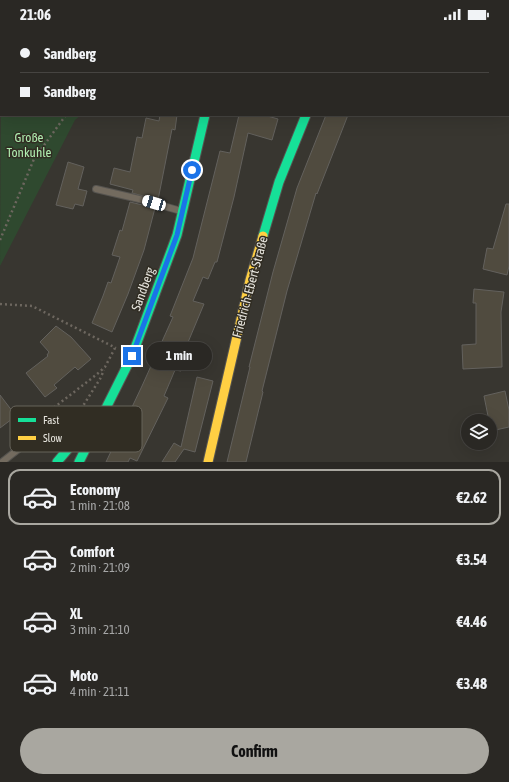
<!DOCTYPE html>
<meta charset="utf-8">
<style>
:root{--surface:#2a2824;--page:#32302c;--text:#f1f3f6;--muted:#a5a6a6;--line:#464441;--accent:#a9a7a0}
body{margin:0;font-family:"Asap Condensed",sans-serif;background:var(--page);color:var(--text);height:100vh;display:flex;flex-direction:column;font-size:15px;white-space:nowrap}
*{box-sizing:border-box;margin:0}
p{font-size:13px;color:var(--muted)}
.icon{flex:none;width:22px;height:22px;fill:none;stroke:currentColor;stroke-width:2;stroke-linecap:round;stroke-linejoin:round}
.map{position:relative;height:434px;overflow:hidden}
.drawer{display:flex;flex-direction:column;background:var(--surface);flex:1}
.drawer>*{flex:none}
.guide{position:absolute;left:0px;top:0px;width:509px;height:88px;box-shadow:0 4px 16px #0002,0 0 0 1px var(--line);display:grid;align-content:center;height:88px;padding:0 20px;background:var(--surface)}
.buttons{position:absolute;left:461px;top:386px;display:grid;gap:8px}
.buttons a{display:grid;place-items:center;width:36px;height:36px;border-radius:50%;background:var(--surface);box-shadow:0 4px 16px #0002,0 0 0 1px var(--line);font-size:20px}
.end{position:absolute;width:18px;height:18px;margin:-9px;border:5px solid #1a73e8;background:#fff;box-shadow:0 0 0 2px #fff}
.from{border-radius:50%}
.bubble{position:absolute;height:28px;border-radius:14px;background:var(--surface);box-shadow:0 4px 16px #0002,0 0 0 1px var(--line);font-size:13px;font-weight:700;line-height:28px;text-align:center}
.car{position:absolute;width:12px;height:24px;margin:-12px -6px;border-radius:5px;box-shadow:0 0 3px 1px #0007;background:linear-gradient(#fff 24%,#345 0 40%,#fff 0 76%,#345 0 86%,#fff 0)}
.guide b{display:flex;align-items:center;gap:14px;height:38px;font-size:15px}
.guide b+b{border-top:1px solid var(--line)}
.guide i{width:10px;height:10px;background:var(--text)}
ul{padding:7px 0 0;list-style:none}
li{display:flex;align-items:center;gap:12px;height:56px;margin:0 8px 6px;padding:0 12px;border:2px solid transparent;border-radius:12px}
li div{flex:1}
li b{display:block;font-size:15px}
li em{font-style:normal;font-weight:700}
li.current{border-color:var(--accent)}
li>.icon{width:36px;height:36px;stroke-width:1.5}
.cta{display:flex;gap:8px;margin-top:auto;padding:8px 20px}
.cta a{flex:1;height:46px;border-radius:24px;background:var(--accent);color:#111;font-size:16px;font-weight:700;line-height:46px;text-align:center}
.status{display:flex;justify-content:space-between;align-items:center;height:28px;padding:0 20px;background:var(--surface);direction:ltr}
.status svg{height:11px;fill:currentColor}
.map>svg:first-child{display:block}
.green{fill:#2f492f}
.water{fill:#05282d}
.building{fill:#504b3f;stroke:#63615d}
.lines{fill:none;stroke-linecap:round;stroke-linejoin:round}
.lane-casing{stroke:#565450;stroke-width:8}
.street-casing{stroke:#565450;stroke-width:15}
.fast-casing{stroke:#565450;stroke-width:11}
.slow-casing{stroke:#565450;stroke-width:11}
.path{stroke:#6d675f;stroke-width:2.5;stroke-dasharray:2 3;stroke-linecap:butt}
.lane{stroke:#736b5f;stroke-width:6}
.street{stroke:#736b5f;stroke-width:13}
.fast{stroke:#16e098;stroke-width:9}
.slow{stroke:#ffcf43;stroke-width:9}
.route{stroke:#1a73e8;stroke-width:5}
.labels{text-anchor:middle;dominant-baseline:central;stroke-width:3;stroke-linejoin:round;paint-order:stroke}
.park-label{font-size:13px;fill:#afecaf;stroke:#312d23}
.street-label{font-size:13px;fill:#e6e4dd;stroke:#312d23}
.key{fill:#312d23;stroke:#67645b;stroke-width:1}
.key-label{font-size:11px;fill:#e6e4dd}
</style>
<div class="status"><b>21:06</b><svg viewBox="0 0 49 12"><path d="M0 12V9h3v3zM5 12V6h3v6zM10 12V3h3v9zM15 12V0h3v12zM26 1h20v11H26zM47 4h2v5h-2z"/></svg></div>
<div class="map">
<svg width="509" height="434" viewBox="0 0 509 434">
<rect width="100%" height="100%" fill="#383630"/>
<path class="green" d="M 1,40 L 1,87 L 81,87 L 75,92 L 0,238 Z"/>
<path class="water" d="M 0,0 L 112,0 L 1,1 L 0,40 Z"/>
<path class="building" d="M 160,87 L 177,87 L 175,102 L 172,101 L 158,172 L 132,165 L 133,162 L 110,156 L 114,140 L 130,144 L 137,109 L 142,110 L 146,90 L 159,93 Z
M 239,87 L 264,87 L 278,91 L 272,112 L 248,105 L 234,169 L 217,234 L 215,234 L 208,251 L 203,249 L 193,273 L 204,276 L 186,319 L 192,320 L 181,343 L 175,342 L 164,368 L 168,370 L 137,433 L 130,430 L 128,434 L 106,434 L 142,358 L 173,289 L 170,288 L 193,230 L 220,123 L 230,125 Z
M 326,87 L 348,87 L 317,166 L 316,165 L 287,263 L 262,363 L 263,364 L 246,434 L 227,434 L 250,339 L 249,339 L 273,244 L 297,160 Z
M 68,134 L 84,139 L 78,161 L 87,163 L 83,178 L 75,176 L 73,181 L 56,177 Z
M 130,174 L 155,180 L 144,222 L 128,266 L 112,304 L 92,295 L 103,268 L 108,254 L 111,255 L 120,229 L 112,227 L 120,202 L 122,203 Z
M 506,176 L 509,176 L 509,238 L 507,247 L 483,241 L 487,220 L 493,221 Z
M 474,261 L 504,264 L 501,284 L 502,339 L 463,341 L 462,317 L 476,316 L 476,275 L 473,275 Z
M 56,298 L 71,309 L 91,331 L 78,342 L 75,339 L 54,357 L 57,360 L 45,369 L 26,345 L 48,328 L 47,327 L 49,324 L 40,314 Z
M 197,349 L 213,353 L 195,424 L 184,421 L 175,434 L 162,434 L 174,415 L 181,419 Z
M 505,363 L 509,382 L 509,399 L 491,403 L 484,368 Z
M 0,367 L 16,388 L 0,400 Z"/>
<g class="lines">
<g class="lane-casing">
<path id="lane" d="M 96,161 L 139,171 L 181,183
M 2,434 L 39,405"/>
</g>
<g class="street-casing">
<path id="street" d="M 342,1 L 342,0"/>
</g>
<g class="fast-casing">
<path id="fast" d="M 263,208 L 279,154 L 306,87
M 57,434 L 91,394
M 79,434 L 132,328 L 177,207 L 205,87"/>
</g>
<g class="slow-casing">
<path id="slow" d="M 222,0 L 222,1
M 208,434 L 250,252 L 263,208"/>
</g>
<path class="path" d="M 156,1 L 157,0
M 0,212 L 34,131 L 66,87
M 0,276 L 32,278 L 116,320
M 81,381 L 100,351 L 104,342
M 34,395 L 96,347 L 105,339 L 115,320"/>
<use href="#lane" class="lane"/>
<use href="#street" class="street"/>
<use href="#fast" class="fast"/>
<use href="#slow" class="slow"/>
</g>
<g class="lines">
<path class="route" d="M 132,328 L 177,207 L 192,142"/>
</g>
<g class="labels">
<g class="park-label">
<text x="29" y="109">Große<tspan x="29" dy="15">Tonkuhle</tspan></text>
</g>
<g class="street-label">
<text transform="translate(250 259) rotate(-75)">Friedrich-Ebert-Straße</text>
<text transform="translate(143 261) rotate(-70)">Sandberg</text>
</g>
</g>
<rect x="10" y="378" width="132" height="46" rx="6" class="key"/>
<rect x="18" y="390" width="18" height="4" fill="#16e098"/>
<rect x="18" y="408" width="18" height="4" fill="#ffcf43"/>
<g class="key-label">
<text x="43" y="396">Fast</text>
<text x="43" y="414">Slow</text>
</g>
</svg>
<div class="buttons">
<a><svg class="icon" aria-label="layers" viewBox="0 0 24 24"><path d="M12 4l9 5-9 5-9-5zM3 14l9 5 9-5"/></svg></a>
</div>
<i class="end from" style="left:192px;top:142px"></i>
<i class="end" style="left:132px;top:328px"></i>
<div class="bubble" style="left:146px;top:314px;width:66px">1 min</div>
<i class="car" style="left:154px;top:175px;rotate:287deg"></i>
<div class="guide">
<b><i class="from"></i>Sandberg</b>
<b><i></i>Sandberg</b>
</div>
</div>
<section class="drawer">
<ul>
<li class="current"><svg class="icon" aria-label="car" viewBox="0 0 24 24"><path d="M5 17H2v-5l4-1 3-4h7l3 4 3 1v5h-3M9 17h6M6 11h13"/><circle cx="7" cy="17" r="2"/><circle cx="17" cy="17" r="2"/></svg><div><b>Economy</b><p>1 min · 21:08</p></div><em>€2.62</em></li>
<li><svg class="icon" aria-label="car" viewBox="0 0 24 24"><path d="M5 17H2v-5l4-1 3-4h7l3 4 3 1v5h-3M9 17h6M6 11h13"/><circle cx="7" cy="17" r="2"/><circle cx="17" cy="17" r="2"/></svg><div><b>Comfort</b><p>2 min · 21:09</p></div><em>€3.54</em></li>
<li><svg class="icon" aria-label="car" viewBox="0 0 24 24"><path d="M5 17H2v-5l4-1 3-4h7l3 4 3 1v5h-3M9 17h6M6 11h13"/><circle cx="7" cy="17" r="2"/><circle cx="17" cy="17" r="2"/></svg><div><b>XL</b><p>3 min · 21:10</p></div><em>€4.46</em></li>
<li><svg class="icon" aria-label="car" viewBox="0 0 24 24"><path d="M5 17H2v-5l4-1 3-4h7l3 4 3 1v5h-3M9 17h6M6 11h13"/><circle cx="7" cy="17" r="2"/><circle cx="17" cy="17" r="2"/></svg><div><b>Moto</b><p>4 min · 21:11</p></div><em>€3.48</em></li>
</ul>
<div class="cta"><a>Confirm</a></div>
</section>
